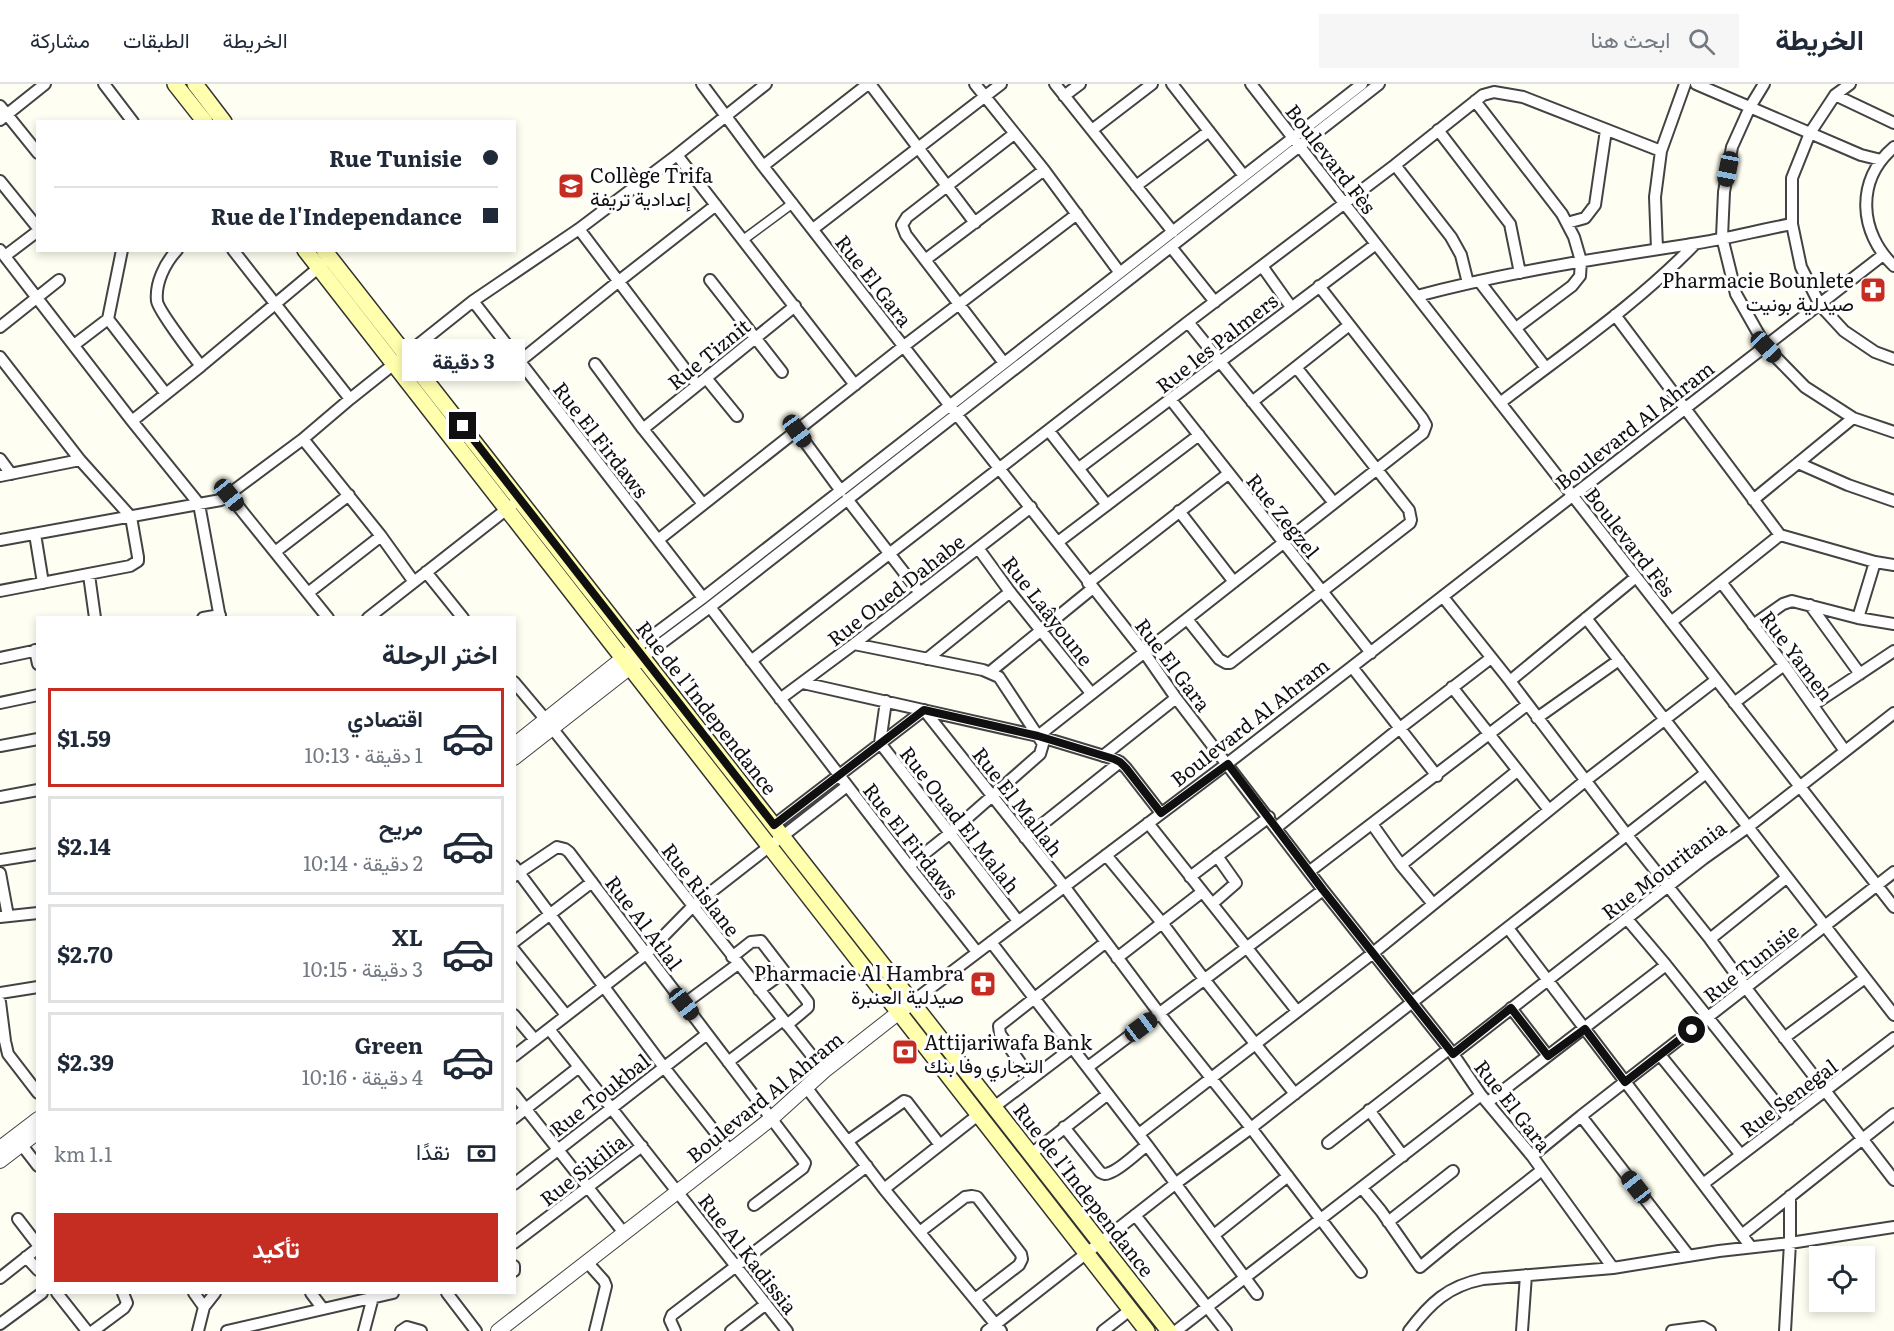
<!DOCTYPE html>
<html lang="ar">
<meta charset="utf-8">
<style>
:root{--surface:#fff;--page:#f6f6f7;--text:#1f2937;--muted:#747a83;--line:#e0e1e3;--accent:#c52d22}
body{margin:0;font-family:Literata,Vazirmatn,serif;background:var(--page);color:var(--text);direction:rtl;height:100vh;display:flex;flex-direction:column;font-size:22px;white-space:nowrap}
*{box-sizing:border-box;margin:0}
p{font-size:20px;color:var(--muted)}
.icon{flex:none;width:33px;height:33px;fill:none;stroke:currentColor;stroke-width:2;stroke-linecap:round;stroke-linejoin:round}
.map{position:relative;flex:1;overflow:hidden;direction:ltr}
.sheet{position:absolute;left:36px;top:532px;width:480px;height:678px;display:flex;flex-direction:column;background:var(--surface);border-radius:0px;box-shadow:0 3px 9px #0003;direction:rtl}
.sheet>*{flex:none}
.top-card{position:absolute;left:36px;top:36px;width:480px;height:132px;border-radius:0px;box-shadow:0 3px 9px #0003;direction:rtl;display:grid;align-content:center;height:132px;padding:0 18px;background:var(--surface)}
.fabs{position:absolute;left:1809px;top:1162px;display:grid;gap:12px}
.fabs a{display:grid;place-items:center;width:66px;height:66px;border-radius:0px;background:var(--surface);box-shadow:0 3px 9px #0003;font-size:30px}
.end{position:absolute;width:27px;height:27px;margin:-14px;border:8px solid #101010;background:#fff;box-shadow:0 0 0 3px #fff}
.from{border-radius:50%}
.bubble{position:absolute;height:42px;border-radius:0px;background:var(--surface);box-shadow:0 3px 9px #0003;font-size:20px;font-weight:700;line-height:42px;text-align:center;direction:rtl}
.car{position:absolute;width:18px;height:36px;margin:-18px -9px;border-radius:8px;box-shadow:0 0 4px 2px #0007;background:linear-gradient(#222 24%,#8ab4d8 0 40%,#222 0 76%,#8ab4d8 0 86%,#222 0)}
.top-card b{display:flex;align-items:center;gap:21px;height:57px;font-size:22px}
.top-card b+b{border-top:2px solid var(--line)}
.top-card i{width:15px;height:15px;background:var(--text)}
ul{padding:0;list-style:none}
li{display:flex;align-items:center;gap:18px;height:99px;margin:0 12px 9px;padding:0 6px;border:3px solid var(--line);border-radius:0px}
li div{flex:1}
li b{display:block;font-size:22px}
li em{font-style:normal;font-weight:700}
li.current{border-color:var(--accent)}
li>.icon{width:54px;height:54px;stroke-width:1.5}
h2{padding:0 18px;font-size:27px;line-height:72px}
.pay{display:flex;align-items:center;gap:15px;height:66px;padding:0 18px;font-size:22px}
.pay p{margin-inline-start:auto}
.action{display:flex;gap:12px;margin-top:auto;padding:12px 18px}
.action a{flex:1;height:69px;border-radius:0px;background:var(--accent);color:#fff;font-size:24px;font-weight:700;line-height:69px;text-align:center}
header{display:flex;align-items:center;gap:36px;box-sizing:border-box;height:84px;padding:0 30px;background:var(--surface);border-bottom:2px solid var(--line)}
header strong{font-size:28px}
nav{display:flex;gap:33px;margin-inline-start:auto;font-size:21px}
.search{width:420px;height:54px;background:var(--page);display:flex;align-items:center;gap:15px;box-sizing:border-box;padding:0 21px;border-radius:0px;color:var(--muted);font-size:22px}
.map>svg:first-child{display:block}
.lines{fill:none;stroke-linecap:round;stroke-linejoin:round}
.pedestrian-casing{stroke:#434343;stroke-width:11}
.minor-casing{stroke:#434343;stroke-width:14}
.tertiary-casing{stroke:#434343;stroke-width:16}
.secondary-casing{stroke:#323232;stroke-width:18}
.pedestrian{stroke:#fff;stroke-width:8}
.minor{stroke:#fff;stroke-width:10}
.tertiary{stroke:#fff;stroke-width:14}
.secondary{stroke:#ffffad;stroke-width:15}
.route{stroke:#101010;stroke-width:8}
.labels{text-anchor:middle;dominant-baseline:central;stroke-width:6;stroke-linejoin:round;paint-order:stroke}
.street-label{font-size:20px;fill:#101010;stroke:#fff}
.poi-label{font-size:20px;fill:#101010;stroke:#fff;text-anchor:start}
</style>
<header>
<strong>الخريطة</strong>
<div class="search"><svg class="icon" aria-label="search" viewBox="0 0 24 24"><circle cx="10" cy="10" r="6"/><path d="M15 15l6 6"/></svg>ابحث هنا</div>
<nav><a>الخريطة</a><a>الطبقات</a><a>مشاركة</a></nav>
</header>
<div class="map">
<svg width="1894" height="1247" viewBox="0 0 1894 1247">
<rect width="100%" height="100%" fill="#fffef2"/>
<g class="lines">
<g class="pedestrian-casing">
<path id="pedestrian" d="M 743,156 L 793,119"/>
</g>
<g class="minor-casing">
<path id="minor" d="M 104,0 L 133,38
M 702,0 L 763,82 L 950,322 L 1144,568 L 1176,614 L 1323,806 L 1453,970 L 1481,1011 L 1532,1072 L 1613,1184
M 870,0 L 975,139
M 975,0 L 1044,86 L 1120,189
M 1055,0 L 1173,148
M 1172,0 L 1244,92
M 1251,0 L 1894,823
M 1696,0 L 1861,71 L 1881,76
M 1764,0 L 1750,23 L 1732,63 L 1724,108 L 1722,153 L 1736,210 L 1766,263 L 1805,303 L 1853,334 L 1894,348
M 1850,0 L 1835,11 L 1810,49 L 1792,94 L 1792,140 L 1801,183 L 1820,221 L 1844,247 L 1875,268 L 1894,275
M 1835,11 L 1894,39
M 1064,12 L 1080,0
M 1475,17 L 1562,130 L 1574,153 L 1581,177 L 1580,192 L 1572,202 L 1516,244
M 0,22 L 38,69
M 0,36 L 45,0
M 1092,46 L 1152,0
M 1438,46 L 1510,140 L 1520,189
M 1894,63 C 1855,96 1859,149 1894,182
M 677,71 L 855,301
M 1395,81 L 1451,153 L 1461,171 L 1468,199
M 763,82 L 868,0
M 0,97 L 38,144
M 1136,102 L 1209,47
M 1567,139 L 1585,134 L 1595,121 L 1606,46
M 579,145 L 697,301
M 813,145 L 1001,0
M 1171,163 L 1215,218
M 1657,165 L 1655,113 L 1661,67 L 1685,0
M 0,166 L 132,337 L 199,420 L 220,534
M 177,166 C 165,179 155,199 157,217 C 158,226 193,272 201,282
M 233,166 L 350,315
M 5,172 L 38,147
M 925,176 L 1044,86
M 1262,182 L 1291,223
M 710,196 L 782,288
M 1479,197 L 1546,284
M 1417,212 C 1507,188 1600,174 1692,160 C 1726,155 1759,146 1792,140
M 473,217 L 703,514
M 1615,231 L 1780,451 L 1875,478 L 1894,481
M 108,235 L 166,310
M 1188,238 L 1334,419
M 0,243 L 59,196
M 74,261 L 108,235 L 122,166
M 0,273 L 80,376 L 131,433 L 138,473 L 138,477 L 130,482 L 0,507
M 520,277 L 619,197 L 716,121
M 1004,279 L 906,151 L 902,141 L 907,133 L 1014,50
M 595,280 L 643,345 L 703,420
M 706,294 L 737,332
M 1171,316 L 1371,569
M 1252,318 L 1348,242
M 1500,319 C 1566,268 1637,220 1695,160
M 132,337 L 201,282 L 323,180
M 643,345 L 795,222
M 797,347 L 841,407
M 1049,347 L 1107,421
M 303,355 L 381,452 L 414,498
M 0,375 L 11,390
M 1798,379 L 1848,401 L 1894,417
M 1079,384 L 1376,160
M 0,392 L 80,376
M 229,411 L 328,534
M 847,415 L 920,509
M 1753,416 L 1853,334
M 1179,427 L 1234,498
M 35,450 L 43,499
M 0,456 L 221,416 L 303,355 L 350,315 L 473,217 L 579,145 L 677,71 L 766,0
M 658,456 L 904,262 L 1077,130
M 1058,458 L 1199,351
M 978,464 L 1010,508 L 1091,609
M 275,468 L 349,411
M 426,488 L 463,534
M 89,491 L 95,534
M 1721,498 L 1784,581 L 1845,667
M 1088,499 L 1228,390
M 308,509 L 381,452
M 1443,513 L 1510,597 L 1627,751 L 1710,855 L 1746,904 L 1894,1096
M 1810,521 L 1860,590
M 710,523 L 909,782 L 977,868
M 203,534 L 220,531
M 368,534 L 512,421
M 1586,534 L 1894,931
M 1858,534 L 1875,478
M 1187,535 L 1219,575 L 1226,579 L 1230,579 L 1410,439 L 1411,436 L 1409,426 L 1296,283
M 1671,538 L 1780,451
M 1753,541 L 1783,520 L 1792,517 L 1858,534 L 1894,540
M 854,560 L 983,586 L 999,593 L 1038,652
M 636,564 L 703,514 L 1362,0
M 35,566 L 38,580
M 643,573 L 710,523 L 1379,0
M 0,574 L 38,566
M 927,575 L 1010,508
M 751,577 L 1188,238 L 1395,81 L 1483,11 L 1494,8 L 1523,13 L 1661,67
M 1352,583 L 1437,692
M 990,588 L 1093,504
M 1510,597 L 1636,493
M 514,598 L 546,636
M 803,599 L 1038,652 L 1114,675 L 1120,678 L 1126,684 L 1161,729
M 1452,603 L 1549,726
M 780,615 L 854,560 L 1031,423
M 886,617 L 880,659 L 1018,837
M 0,619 L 38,611
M 1734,619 L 1784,581
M 1813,621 L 1894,567
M 1537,634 L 1619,576
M 552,644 L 824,987
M 0,662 L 38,655
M 1103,672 L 1176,614
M 0,713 L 38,706
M 1148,739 L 1297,927
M 1372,740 L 1401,781 L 1433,820
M 774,741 L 924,626 L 1064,802 L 1159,929 L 1251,1044 L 1361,1188
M 1277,743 L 1400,644 L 1491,574
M 1025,754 L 1120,678
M 1106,771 L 1163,840 L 1204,895 L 1295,1010
M 0,776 L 38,770
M 1401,781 L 1517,687
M 514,782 L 663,982 L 730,1067
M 909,782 L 949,750 L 1040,670 L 1043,660 L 1038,652 L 1423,349 L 1426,341 L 1422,334 L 1319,202
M 1310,787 L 1527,621
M 0,789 L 8,832
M 514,792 L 557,763 L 565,765 L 569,768 L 802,1075 L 805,1079 L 803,1084 L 754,1121
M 1190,793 L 1269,733
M 1212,820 L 1236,799 L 1217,772
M 0,833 L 38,829
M 1627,835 L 1666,881 L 1789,1035
M 1508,844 L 1751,1163
M 1710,855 L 1786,794
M 514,858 L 592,798
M 991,858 L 1147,1061 L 1257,1210
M 514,866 L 566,931
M 732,873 L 751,858 L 761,857 L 808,918 L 808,923 L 806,925 L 787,941
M 1117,874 L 1202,808
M 759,906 L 784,888
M 0,909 L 38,903
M 0,918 L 5,957 L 8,970 L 38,1009
M 912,918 L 1228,679 L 1883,171
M 684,920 L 738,880
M 1511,924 L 1548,972
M 514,931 L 535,956
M 549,945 L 787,1247
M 1784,954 L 1865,894
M 1453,970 L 1703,775 L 1748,743 L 1894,629
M 1660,971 L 1741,1071
M 514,972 L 647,869 L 693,822 L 847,702
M 728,978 L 783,936
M 1088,983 L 1323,806
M 1031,994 L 1000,950 L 999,942 L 1106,858
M 806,1003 L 884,1105 L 1001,1247
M 514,1010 L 624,1149
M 1488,1018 L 1666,881
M 994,1023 L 1072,964
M 1369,1026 L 1403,1072
M 1581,1032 L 1689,1172
M 514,1034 L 579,983
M 1064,1043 L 1100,1088 C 1104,1090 1105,1091 1109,1089 C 1120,1086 1138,1068 1147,1061
M 1139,1050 L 1373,869 L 1585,697 L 1716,596
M 848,1057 L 904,1017 L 907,1018 L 940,1061
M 1328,1059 L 1449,965
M 21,1060 L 38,1082
M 1031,1070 L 1108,1010
M 1532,1072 L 1581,1032 L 1894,788
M 514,1100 L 707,950
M 1703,1100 L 1894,954
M 1362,1104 L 1381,1127 L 1420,1183 L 1454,1155 L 1542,1086
M 884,1105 L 978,1031
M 1135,1131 L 1226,1247
M 18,1135 L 38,1161
M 1388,1138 L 1453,1087
M 921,1147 L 965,1113 L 972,1112 L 977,1113 L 1021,1170 L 1022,1175 L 1019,1181 L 975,1215
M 1743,1150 L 1894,1030
M 1214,1151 L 1288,1092
M 514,1159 L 642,1062
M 26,1173 L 38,1186
M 587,1178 L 604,1197 L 606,1202 L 595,1247
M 514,1182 L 514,1187
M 0,1194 L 38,1164
M 57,1209 L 87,1247
M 194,1209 L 204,1223
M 311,1209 L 323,1225
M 447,1209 L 476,1247
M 0,1240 L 42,1209
M 93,1247 L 124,1224 L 127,1219 L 123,1209
M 198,1247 L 204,1223 L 215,1209
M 227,1247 L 393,1209
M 364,1247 L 373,1213
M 401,1247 L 407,1243 L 421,1247
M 675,1247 L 670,1236 L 672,1231 L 867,1082
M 731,1247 L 766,1220
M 987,1247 L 1175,1100 L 1251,1044 L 1706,689
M 1103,1247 L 1130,1226
M 1176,1247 L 1481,1011
M 1409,1247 C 1430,1219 1448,1202 1483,1195 L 1613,1184 L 1719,1167 L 1790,1159 L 1894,1143
M 1522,1247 L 1526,1191
M 1672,1247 L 1703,1243 L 1710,1247
M 1785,1247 L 1790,1159 L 1790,1112"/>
</g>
<g class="tertiary-casing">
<path id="tertiary" d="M 514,661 L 632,567
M 514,674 L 638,577
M 0,1064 L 38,1035
M 0,1077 L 38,1048
M 498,1247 L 730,1067 L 772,1034 L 824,987 L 912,918"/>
</g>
<g class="secondary-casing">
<path id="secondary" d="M 175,0 L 205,38
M 195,0 L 224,38
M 305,166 L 1147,1247
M 324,166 L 1169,1247"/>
</g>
<use href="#pedestrian" class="pedestrian"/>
<use href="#minor" class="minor"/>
<use href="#tertiary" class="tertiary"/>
<use href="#secondary" class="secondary"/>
</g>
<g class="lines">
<path class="route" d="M 463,342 L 774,741 L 924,626 L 1038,652 L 1114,675 L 1120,678 L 1126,684 L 1161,729 L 1228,680 L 1323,806 L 1453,970 L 1511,924 L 1548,972 L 1585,945 L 1625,998 L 1692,946"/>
</g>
<defs>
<g id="school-square" transform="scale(1.35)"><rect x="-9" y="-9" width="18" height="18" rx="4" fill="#c52d22" stroke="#fff"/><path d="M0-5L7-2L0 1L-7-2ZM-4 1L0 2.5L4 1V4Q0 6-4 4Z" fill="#fff"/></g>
<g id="pharmacy-square" transform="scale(1.35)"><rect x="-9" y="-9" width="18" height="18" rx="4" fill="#c52d22" stroke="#fff"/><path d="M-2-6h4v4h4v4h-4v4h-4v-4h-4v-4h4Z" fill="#fff"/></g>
<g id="bank-square" transform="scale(1.35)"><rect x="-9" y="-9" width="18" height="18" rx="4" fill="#c52d22" stroke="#fff"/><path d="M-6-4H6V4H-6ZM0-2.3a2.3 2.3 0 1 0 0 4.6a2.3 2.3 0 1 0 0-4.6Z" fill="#fff"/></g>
</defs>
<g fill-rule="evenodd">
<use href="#school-square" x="571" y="102"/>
<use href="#pharmacy-square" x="1873" y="206"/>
<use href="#pharmacy-square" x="983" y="900"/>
<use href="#bank-square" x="905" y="968"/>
</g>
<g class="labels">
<g class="street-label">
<text transform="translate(1332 74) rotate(52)">Boulevard Fès</text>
<text transform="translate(875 196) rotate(52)">Rue El Gara</text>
<text transform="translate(1216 258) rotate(-38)">Rue les Palmers</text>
<text transform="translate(708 269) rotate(-39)">Rue Tiznit</text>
<text transform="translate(1634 340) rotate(-38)">Boulevard Al Ahram</text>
<text transform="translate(602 355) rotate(52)">Rue El Firdaws</text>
<text transform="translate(1284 431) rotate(51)">Rue Zegzel</text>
<text transform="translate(1631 457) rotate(52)">Boulevard Fès</text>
<text transform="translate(895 505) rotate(-38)">Rue Oued Dahabe</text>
<text transform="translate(1049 526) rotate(52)">Rue Laâyoune</text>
<text transform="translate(1798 571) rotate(53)">Rue Yamen</text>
<text transform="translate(1174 580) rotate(53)">Rue El Gara</text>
<text transform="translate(708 623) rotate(52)">Rue de l'Independance</text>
<text transform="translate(1249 637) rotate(-38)">Boulevard Al Ahram</text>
<text transform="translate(1019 717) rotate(52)">Rue El Mallah</text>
<text transform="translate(961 735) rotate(52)">Rue Ouad El Malah</text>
<text transform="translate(912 756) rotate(52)">Rue El Firdaws</text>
<text transform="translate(1663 785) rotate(-37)">Rue Mouritania</text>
<text transform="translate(702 805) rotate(52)">Rue Rislane</text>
<text transform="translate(645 838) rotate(53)">Rue Al Atlal</text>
<text transform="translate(1750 878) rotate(-38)">Rue Tunisie</text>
<text transform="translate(599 1010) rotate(-38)">Rue Toukbal</text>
<text transform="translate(764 1012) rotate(-39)">Boulevard Al Ahram</text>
<text transform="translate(1788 1013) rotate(-37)">Rue Senegal</text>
<text transform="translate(1514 1021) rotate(52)">Rue El Gara</text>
<text transform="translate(582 1085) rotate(-38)">Rue Sikilia</text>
<text transform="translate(1085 1105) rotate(52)">Rue de l'Independance</text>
<text transform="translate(749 1169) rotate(52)">Rue Al Kadissia</text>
</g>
<g class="poi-label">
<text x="590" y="90">Collège Trifa<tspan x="590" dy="23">إعدادية تريفة</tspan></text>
<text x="1854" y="195" text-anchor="end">Pharmacie Bounlete<tspan x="1854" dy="23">صيدلية بونيت</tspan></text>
<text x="964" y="888" text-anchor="end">Pharmacie Al Hambra<tspan x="964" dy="23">صيدلية العنبرة</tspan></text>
<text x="924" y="957">Attijariwafa Bank<tspan x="924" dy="23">التجاري وفا بنك</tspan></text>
</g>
</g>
</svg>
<div class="fabs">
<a><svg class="icon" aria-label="locate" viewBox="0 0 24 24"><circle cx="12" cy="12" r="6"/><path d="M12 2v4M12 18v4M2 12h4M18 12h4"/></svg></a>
</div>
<i class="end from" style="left:1692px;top:946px"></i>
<i class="end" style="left:463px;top:342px"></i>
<div class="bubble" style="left:402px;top:255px;width:123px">3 دقيقة</div>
<i class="car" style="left:1728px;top:85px;rotate:191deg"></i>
<i class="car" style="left:1766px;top:263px;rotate:137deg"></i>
<i class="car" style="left:797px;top:347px;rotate:144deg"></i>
<i class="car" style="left:229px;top:411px;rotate:141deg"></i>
<i class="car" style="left:684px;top:920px;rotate:142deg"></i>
<i class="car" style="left:1141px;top:943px;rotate:53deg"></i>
<i class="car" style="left:1636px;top:1103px;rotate:322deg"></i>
<div class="top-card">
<b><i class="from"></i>Rue Tunisie</b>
<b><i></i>Rue de l'Independance</b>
</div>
<section class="sheet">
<h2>اختر الرحلة</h2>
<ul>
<li class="current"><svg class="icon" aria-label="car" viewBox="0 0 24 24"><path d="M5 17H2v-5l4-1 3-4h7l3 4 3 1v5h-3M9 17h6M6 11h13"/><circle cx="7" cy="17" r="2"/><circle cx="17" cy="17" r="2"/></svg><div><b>اقتصادي</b><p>1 دقيقة · 10:13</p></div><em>$1.59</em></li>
<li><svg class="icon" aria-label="car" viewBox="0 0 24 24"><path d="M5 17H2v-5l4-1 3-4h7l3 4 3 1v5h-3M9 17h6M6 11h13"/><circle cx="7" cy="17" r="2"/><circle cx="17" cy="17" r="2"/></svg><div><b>مريح</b><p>2 دقيقة · 10:14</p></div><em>$2.14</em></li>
<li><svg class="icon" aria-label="car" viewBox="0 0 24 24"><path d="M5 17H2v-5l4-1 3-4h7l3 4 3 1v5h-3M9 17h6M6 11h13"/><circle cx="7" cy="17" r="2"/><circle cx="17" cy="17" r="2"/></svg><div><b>XL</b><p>3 دقيقة · 10:15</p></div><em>$2.70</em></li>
<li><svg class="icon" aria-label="car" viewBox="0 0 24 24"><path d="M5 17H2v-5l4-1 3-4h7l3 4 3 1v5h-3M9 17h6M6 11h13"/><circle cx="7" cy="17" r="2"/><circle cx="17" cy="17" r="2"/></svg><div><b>Green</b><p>4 دقيقة · 10:16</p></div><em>$2.39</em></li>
</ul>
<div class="pay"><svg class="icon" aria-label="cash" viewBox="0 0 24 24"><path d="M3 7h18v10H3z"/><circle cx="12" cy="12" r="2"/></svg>نقدًا<p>1.1 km</p></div>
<div class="action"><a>تأكيد</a></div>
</section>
</div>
